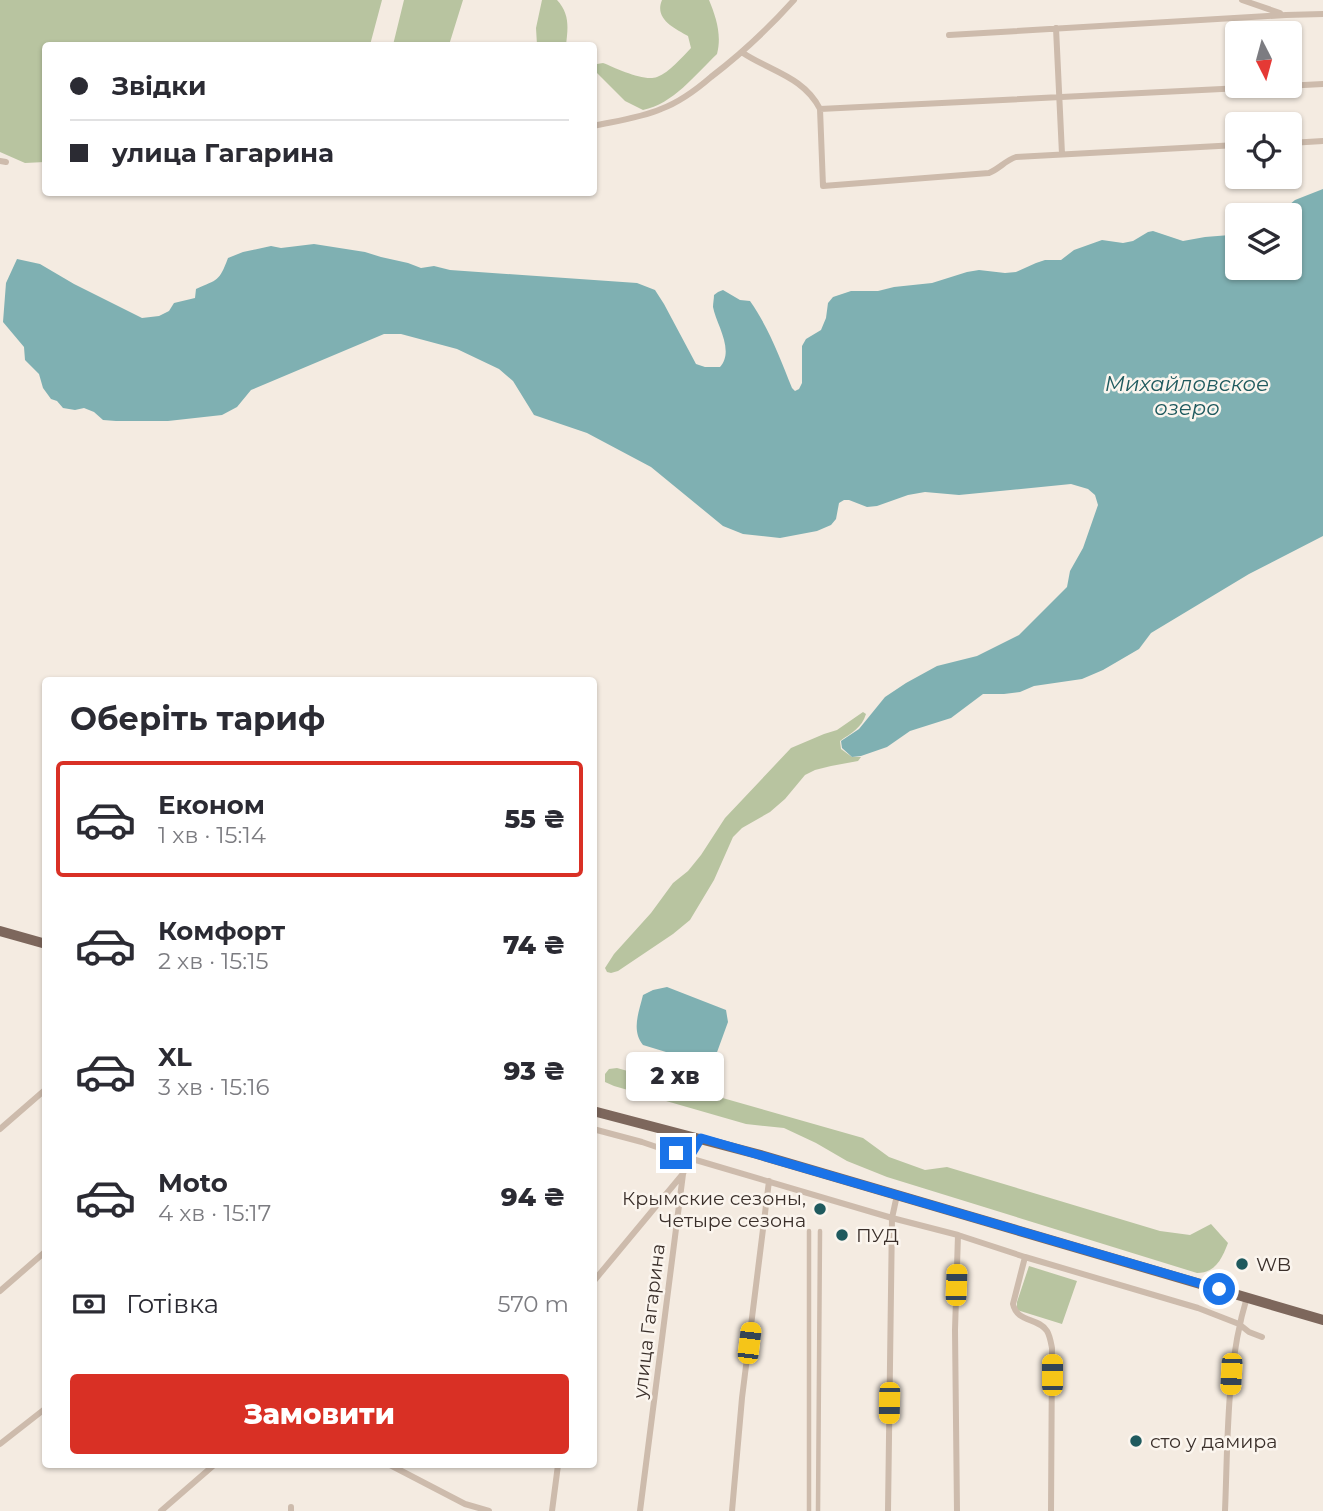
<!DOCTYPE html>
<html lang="uk">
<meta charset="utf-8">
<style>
:root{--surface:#fff;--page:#f2f2f3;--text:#2b2b33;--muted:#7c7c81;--line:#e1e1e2;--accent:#d93025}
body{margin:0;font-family:Montserrat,sans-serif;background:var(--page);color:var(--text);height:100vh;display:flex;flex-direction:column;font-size:26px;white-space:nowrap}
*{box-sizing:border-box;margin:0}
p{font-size:23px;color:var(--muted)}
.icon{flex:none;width:38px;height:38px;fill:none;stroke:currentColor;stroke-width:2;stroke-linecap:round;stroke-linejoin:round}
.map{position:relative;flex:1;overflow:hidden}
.side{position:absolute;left:42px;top:677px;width:555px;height:791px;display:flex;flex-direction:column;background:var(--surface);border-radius:7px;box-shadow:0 2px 5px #0004}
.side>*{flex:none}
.banner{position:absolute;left:42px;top:42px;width:555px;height:154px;border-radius:7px;box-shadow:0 2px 5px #0004;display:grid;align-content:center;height:154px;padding:0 28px;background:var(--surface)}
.needle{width:46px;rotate:174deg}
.controls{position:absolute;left:1225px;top:21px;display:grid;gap:14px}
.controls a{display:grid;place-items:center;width:77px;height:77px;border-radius:7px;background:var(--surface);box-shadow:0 2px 5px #0004;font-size:35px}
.end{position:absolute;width:32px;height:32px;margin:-16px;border:9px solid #1a73e8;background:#fff;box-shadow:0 0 0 4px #fff}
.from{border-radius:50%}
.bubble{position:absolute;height:49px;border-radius:7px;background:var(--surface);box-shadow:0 2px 5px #0004;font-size:23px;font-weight:800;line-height:49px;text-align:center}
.car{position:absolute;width:21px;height:42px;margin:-21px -10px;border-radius:9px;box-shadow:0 0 5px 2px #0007;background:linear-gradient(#f5c518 24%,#345 0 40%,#f5c518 0 76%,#345 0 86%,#f5c518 0)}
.banner b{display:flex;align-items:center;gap:24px;height:66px;font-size:26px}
.banner b+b{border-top:2px solid var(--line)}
.banner i{width:18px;height:18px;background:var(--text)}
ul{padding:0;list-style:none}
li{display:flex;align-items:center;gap:21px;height:116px;margin:0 14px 10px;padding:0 14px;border:4px solid transparent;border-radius:7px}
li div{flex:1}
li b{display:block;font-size:26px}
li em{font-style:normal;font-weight:800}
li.current{border-color:var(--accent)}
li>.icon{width:63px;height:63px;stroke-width:1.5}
h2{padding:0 28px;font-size:32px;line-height:84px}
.pay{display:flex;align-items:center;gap:18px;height:77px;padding:0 28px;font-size:26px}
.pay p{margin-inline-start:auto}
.action{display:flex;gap:14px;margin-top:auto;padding:14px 28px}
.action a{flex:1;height:80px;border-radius:7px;background:var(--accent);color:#fff;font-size:28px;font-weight:800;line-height:80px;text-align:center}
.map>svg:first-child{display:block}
.green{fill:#b8c4a0}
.water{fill:#7fb0b2}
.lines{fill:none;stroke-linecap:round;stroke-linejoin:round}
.pedestrian{stroke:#cdbbac;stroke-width:4.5}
.minor{stroke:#cdbbac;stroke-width:6}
.primary{stroke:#7d675c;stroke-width:10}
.route{stroke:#1a73e8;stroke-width:9}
.poi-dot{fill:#1f5a5e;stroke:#fbf5ee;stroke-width:2.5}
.labels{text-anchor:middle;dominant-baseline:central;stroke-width:5;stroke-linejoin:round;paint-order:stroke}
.poi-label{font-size:19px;fill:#3b302b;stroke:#fbf5ee;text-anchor:start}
.street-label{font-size:19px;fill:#3b302b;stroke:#fbf5ee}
.water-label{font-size:21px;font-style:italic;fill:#1f5a5e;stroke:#fbf5ee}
</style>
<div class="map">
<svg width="1323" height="1511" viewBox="0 0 1323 1511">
<rect width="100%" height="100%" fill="#f4ebe1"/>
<path class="green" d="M 0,0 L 382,0 L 370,45 L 46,46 L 45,162 L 25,163 L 0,152 Z
M 404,0 L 463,0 L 449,45 L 393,45 Z
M 542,0 L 557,0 C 570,14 568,28 566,45 L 537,45 L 536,28 Z
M 662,0 L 709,0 C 716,17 722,35 717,54 C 695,75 673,104 643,110 L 625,101 L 597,73 L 595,69 L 597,64 L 603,63 C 616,68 644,82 657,77 C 670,72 682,57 691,48 L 688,36 C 674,28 654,19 662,0 Z
M 863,712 L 866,714 C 862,728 851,733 840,741 L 841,749 L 852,757 L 861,757 L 858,761 L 831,766 L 815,770 L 805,775 L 785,799 L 770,812 L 742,828 L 733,837 L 714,880 L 690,920 L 673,934 L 618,971 L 611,973 L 607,972 L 605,968 L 614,954 L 651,913 L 673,883 L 688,871 L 701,855 L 725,818 L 791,748 L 824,734 L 837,730 Z
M 617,1068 L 863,1138 L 889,1157 L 925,1170 L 947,1167 L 1160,1231 L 1190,1235 L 1211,1224 L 1228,1243 C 1222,1258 1216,1273 1197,1273 L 887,1177 L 847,1161 L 816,1143 L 784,1128 L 746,1124 L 614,1086 L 605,1082 L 605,1074 L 609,1069 Z
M 1029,1266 L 1077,1281 L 1062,1324 L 1017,1310 L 1017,1302 Z"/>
<path class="water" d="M 1323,189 L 1323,536 L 1249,574 L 1151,633 L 1139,649 L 1103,670 L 1082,679 L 1034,686 L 1020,692 L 1004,694 L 983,694 L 951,718 L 910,731 L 887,747 L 861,756 L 852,757 L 842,748 L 841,741 L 859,729 L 885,697 L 906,683 L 937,666 L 977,656 L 1019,635 L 1067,587 L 1070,571 L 1083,548 L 1098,505 L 1095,495 L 1088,489 L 1071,484 L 959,495 L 925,492 L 908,495 L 877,506 L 867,507 L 849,500 L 844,500 L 839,503 L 836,519 L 831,525 L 817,531 L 780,538 L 743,534 L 723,526 L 651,467 L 587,433 L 534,415 L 513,381 L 499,369 L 457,349 L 401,334 L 384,334 L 251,390 L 237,407 L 222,415 L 168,421 L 116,421 L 103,420 L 94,412 L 84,408 L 75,410 L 63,408 L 57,401 L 51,399 L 43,388 L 39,374 L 25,360 L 24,347 L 3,322 L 6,283 L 17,259 L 40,264 L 74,284 L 142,318 L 159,316 L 169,311 L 174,303 L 195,298 L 196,289 C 218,279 219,282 228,258 L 243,252 L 271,246 L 281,248 L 314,244 L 365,252 L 381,257 L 408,263 L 421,268 L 434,266 L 450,270 L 637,283 L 655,290 L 664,304 L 696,364 L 705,367 L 720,367 C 735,350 716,324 713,307 C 713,303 714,299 714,295 L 718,292 L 723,290 L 740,300 L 750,301 C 769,328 780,358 792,388 L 795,391 L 799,389 L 802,383 L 802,346 L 806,339 L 821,330 L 826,318 L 828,303 L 833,297 L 851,291 L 878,291 L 894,287 L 932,283 L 967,272 L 979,270 L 1005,273 L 1016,272 L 1036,263 L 1045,260 L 1061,260 L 1074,250 L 1102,240 L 1123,243 L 1133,241 L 1148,232 L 1153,231 L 1183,241 L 1205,237 L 1230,235 L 1237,227 L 1237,268 L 1290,268 L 1290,215 L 1277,215 L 1295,200 Z
M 667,987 L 726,1010 L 728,1022 L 712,1066 L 643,1045 C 631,1030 639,1012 643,995 L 653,990 Z"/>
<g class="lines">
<path class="pedestrian" d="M 809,1511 L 809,1231
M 818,1511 L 820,1231"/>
<path class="minor" d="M 1242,0 L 1280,13
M 1056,28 L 1062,154
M 949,35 L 1286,15 L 1323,14
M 743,53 C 770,71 804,77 820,109 L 823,186 L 989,173 C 999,169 1006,160 1016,157 L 1237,145
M 820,109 L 1323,84
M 593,126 C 616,121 640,118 661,109 C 680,102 696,90 711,77 C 741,54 768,29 794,0
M 1290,143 L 1323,141
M 0,161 L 6,162
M 0,1129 L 46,1089
M 593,1129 L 642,1142 L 689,1158 L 892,1218 L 958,1235 L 1025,1257 L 1198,1308 L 1239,1324 L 1249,1332 L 1262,1337
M 1025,1257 L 1013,1304 C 1017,1323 1038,1317 1047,1331 C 1050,1336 1051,1343 1052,1348 L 1051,1511
M 593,1282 L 682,1175
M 0,1291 L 46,1251
M 0,1444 L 46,1408
M 390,1465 L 465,1504 L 489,1511
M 291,1507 L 291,1511
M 161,1511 L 214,1465
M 552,1511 L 558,1465
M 640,1511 L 683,1174 L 689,1158 L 701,1138
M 732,1511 L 742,1398 L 769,1181
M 888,1511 L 892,1218 L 897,1195
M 957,1511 L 955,1330 L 958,1235
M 1225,1511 C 1228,1440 1226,1366 1247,1297"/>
<path class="primary" d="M 0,931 L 46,944
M 593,1111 L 757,1154 L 1323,1320"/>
</g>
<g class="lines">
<path class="route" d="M 676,1153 L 689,1158 L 701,1138 L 1219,1289"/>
</g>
<g class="poi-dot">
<circle cx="820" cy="1209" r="7"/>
<circle cx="842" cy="1235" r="7"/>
<circle cx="1242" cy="1264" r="7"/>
<circle cx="1136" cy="1441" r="7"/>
</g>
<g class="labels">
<g class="poi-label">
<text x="806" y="1198" text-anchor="end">Крымские сезоны,<tspan x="806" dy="22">Четыре сезона</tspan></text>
<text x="856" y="1235">ПУД</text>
<text x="1256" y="1264">WB</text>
<text x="1150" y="1441">сто у дамира</text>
</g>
<g class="street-label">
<text transform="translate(649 1321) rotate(-83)">улица Гагарина</text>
</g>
<g class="water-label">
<text x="1187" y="383">Михайловское<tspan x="1187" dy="24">озеро</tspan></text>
</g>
</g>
</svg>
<div class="controls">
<a><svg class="needle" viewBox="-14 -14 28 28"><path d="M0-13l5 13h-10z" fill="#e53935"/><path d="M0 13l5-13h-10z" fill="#7c7c81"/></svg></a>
<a><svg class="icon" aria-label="locate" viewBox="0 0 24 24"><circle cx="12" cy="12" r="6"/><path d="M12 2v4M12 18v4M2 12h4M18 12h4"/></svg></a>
<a><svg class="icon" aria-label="layers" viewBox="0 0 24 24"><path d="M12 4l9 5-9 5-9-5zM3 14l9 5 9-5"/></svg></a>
</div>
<i class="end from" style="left:1219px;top:1289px"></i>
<i class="end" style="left:676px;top:1153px"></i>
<div class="bubble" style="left:626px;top:1052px;width:98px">2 хв</div>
<i class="car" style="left:956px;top:1285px;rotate:2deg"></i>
<i class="car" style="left:749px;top:1343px;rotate:7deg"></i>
<i class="car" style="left:1231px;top:1374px;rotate:183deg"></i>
<i class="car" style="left:1052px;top:1375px;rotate:0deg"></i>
<i class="car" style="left:889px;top:1403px;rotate:181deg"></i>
<div class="banner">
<b><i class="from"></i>Звідки</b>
<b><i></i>улица Гагарина</b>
</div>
<section class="side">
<h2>Оберіть тариф</h2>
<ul>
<li class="current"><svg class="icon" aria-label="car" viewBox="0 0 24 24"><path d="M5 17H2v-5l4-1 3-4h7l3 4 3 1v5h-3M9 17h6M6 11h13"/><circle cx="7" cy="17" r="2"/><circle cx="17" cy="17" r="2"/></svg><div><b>Економ</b><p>1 хв · 15:14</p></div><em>55 ₴</em></li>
<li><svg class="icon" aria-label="car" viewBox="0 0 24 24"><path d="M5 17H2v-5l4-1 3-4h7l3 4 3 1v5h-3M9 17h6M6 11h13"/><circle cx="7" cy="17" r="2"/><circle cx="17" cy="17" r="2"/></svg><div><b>Комфорт</b><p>2 хв · 15:15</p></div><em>74 ₴</em></li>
<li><svg class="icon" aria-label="car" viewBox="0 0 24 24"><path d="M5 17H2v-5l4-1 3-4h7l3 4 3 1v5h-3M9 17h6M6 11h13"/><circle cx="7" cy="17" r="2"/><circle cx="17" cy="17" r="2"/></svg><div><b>XL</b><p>3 хв · 15:16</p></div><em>93 ₴</em></li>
<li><svg class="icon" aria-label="car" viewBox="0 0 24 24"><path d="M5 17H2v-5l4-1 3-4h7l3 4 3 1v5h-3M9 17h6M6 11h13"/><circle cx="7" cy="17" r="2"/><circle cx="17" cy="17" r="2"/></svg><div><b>Moto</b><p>4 хв · 15:17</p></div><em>94 ₴</em></li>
</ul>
<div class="pay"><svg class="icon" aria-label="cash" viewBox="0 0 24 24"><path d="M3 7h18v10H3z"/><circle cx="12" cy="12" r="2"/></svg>Готівка<p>570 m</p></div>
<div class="action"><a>Замовити</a></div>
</section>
</div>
